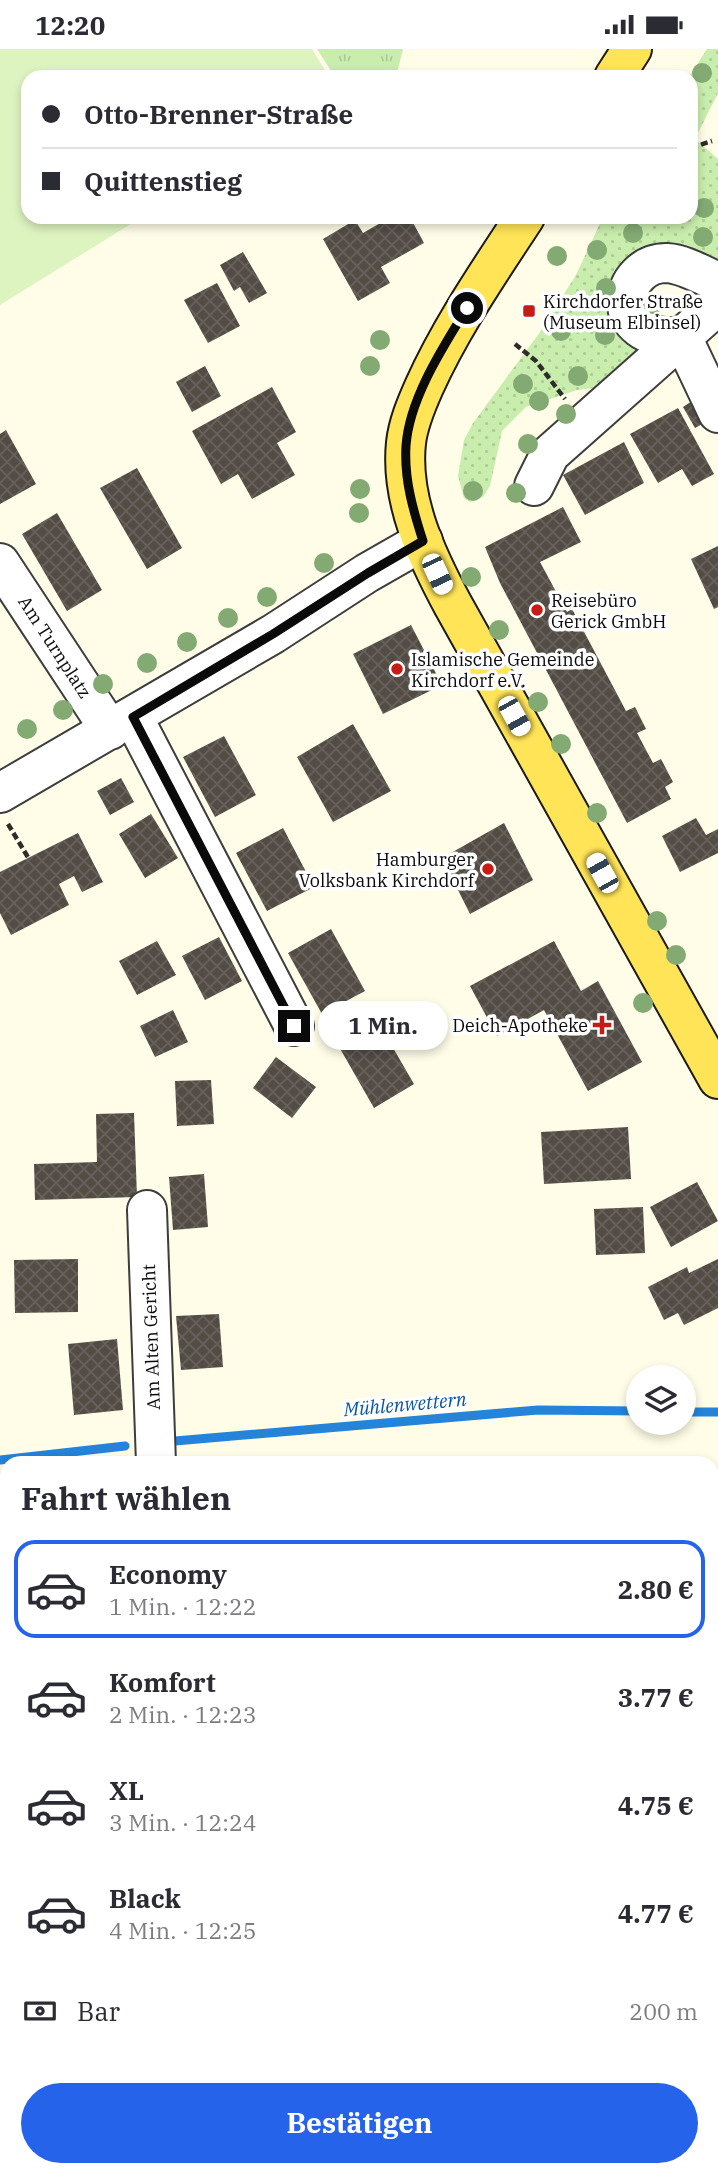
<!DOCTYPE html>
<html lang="de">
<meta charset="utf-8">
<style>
:root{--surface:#fff;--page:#f2f2f3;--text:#2b2b33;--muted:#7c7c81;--line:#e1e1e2;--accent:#2563eb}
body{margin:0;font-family:"IBM Plex Serif",serif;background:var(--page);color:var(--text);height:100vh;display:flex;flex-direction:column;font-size:26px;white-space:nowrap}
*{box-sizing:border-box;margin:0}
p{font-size:23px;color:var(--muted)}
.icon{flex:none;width:38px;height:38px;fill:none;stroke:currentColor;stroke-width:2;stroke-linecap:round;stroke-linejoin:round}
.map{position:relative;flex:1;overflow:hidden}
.panel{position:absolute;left:0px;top:1407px;width:719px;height:721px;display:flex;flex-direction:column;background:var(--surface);border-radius:21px 21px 0 0;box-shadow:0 4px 10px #0003}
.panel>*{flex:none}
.banner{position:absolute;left:21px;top:21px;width:677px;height:154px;border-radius:21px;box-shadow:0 4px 10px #0003;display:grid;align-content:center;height:154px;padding:0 21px;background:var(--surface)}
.fabs{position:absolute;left:626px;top:1316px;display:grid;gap:14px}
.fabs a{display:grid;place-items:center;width:70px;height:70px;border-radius:50%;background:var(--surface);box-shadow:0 4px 10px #0003;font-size:35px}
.end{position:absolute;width:32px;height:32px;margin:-16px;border:9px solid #0a0a0a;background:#fff;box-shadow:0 0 0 4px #fff}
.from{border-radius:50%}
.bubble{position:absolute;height:49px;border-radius:24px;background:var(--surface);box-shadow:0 4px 10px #0003;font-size:23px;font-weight:700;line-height:49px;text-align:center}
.car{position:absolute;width:21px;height:42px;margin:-21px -10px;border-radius:9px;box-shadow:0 0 5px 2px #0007;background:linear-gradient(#fff 24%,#345 0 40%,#fff 0 76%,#345 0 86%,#fff 0)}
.banner b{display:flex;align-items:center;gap:24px;height:66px;font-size:26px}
.banner b+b{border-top:2px solid var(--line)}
.banner i{width:18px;height:18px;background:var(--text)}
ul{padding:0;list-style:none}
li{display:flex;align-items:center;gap:21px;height:98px;margin:0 14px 10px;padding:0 7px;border:4px solid transparent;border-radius:21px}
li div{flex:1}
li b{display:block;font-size:26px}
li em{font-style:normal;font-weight:700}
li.selected{border-color:var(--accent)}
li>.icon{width:63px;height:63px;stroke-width:1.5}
h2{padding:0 21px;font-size:32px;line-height:84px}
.pay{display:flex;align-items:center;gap:18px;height:77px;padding:0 21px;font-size:26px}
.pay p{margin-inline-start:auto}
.primary-button{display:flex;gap:14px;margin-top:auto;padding:14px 21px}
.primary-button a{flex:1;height:80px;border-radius:42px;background:var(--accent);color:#fff;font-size:28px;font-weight:700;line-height:80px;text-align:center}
.status{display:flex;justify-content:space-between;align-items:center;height:49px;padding:0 35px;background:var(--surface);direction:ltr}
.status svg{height:19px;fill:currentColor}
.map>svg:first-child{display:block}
.grass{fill:url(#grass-tufts)}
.park{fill:url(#park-dots)}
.pitch{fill:#ddf3c0}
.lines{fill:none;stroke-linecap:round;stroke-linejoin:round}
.stream{stroke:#2583da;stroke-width:9}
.building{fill:url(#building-cross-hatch)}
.minor-casing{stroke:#3d3d3d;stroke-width:42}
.major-casing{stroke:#1b1b1b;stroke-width:42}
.path{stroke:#2c2c2c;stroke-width:4.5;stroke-dasharray:7 3.5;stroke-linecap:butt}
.minor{stroke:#fff;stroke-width:38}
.major{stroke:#ffe457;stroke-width:38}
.tree{fill:#84aa74}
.route{stroke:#0a0a0a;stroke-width:9}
.poi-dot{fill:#c61c16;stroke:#fff;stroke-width:2.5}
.labels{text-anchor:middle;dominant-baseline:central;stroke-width:7;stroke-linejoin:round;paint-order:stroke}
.poi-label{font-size:18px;fill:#0a0a0a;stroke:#fff;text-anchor:start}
.street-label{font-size:18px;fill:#0a0a0a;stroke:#fff}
.water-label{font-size:19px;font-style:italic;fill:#0954a6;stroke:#fff}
</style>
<div class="status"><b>12:20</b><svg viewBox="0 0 49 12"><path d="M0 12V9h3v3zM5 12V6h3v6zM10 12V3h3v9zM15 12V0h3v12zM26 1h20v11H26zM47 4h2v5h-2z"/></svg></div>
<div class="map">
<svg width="718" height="2128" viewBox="0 0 718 2128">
<defs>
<pattern id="grass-tufts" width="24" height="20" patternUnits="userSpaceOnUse" patternTransform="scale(1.75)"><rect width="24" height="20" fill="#c9edad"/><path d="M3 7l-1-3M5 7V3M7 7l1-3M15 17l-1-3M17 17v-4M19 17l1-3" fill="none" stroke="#abca94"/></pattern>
<pattern id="park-dots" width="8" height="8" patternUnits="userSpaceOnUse" patternTransform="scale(1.75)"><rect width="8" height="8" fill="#c9edad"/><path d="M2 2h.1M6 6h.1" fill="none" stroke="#abca94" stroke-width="1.8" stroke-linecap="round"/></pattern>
<pattern id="building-cross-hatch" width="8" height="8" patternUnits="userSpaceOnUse" patternTransform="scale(1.75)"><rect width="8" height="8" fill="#534c45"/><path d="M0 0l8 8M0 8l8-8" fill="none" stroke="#67615c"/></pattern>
</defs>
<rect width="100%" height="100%" fill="#fffce7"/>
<path class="grass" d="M 317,0 L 403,0 L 396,28 L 335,28 Z"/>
<path class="park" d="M 707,0 L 718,0 L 718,44 L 695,90 L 718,110 L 718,212 C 704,209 664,197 653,199 C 622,205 613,228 609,255 L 648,302 L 602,338 L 577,341 L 526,358 L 502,382 L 490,437 L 483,448 L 470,453 L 464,449 L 458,427 L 464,391 L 473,374 L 538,286 L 576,226 L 603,168 L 691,168 L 691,28 L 689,28 Z"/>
<path class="pitch" d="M 0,0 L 312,0 L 329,28 L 28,28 L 28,168 L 142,168 L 0,256 Z"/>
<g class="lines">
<path class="stream" d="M 684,1363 L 718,1363
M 175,1392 L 538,1361 L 639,1362
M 0,1411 L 125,1397
M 712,2093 L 718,2093
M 0,2122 L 22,2121"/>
</g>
<path class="building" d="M 391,168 L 410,168 L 424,194 L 381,218 L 390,234 L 358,252 L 323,190 L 355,171 L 363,184 Z
M 243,203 L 267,244 L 249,254 L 240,238 L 234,242 L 220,216 Z
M 217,234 L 240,277 L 208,294 L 184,251 Z
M 205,317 L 221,347 L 192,363 L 176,333 Z
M 272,338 L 296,383 L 277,394 L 295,426 L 252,450 L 238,425 L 221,435 L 192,382 Z
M 695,350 L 706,373 L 695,379 L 683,358 Z
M 678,359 L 714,425 L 692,437 L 682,420 L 658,434 L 630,385 Z
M 6,381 L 36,435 L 0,455 L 0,385 Z
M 624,393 L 644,434 L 585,466 L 563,426 Z
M 137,419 L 182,499 L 147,520 L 100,439 Z
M 563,458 L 581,493 L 540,513 L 567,563 L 572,560 L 626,662 L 635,658 L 646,680 L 637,684 L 653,714 L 661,710 L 673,733 L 665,738 L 671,750 L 627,774 L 500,534 L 485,498 Z
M 57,464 L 102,541 L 67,562 L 22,485 Z
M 718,497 L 718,558 L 714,560 L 691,510 Z
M 411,576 L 442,636 L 383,665 L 353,605 Z
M 353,675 L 391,742 L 333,773 L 297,708 Z
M 224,687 L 256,746 L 215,768 L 183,708 Z
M 121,729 L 134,753 L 110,766 L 97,742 Z
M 151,765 L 178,809 L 145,829 L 119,785 Z
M 696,769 L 706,786 L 718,780 L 718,804 L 680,823 L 662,787 Z
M 504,774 L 533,831 L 470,865 L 442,809 Z
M 283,779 L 314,838 L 267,862 L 236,804 Z
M 78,784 L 103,833 L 82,843 L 74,827 L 59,835 L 69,856 L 11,886 L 0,864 L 0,823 Z
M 331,880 L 365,942 L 322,965 L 288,904 Z
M 219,888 L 242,932 L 205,951 L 182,907 Z
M 157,892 L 176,926 L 137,946 L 119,912 Z
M 554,892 L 581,942 L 598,932 L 642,1013 L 588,1042 L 544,961 L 497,987 L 470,937 Z
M 173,961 L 188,993 L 155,1008 L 140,977 Z
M 378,973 L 414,1035 L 374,1059 L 338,996 Z
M 276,1008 L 316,1038 L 292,1069 L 253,1039 Z
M 211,1031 L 214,1075 L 177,1077 L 175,1032 Z
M 134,1064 L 137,1148 L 35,1151 L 34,1115 L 97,1113 L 96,1065 Z
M 628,1078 L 631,1130 L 544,1135 L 541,1083 Z
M 204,1125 L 208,1178 L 173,1181 L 169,1128 Z
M 697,1133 L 718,1172 L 671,1198 L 650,1158 Z
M 643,1158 L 645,1204 L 596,1206 L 594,1160 Z
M 78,1210 L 78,1263 L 15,1264 L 14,1211 Z
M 718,1210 L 718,1259 L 684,1276 L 678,1264 L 664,1271 L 648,1238 L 687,1218 L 689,1224 Z
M 219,1265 L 223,1318 L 181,1321 L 176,1267 Z
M 117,1290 L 123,1361 L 74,1366 L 68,1295 Z
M 712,1706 L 718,1706 L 718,1740 L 712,1740 Z
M 7,1840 L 7,1888 L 0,1889 L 0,1841 Z
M 181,2124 L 229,2126 L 229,2128 L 181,2128 Z"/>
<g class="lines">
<g class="minor-casing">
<path id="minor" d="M 682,288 C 603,294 619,213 667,214 C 684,215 702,226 718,233
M 682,288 L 718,364
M 534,437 L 550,405 L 718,256
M 0,514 L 110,681
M 133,668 L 294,977
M 0,744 L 273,585 L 367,524 L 423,492
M 147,1161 L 156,1414
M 712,1770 L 718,1770
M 0,1794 L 7,1794"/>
</g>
<g class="major-casing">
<path id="major" d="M 614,28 L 632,0
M 525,168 C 489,223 451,278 424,338 C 416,356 408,375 406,394 C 400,451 427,508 453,556 L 718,1030"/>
</g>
<path class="path" d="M 691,99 L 712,92
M 515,295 L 536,312 L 565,350
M 8,775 L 29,810"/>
<use href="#minor" class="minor"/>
<use href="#major" class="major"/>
</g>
<g class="tree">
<circle cx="702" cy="24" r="10"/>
<circle cx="704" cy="159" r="10"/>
<circle cx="633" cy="184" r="10"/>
<circle cx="703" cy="188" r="10"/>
<circle cx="597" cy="201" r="10"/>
<circle cx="557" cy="207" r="10"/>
<circle cx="606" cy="239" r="10"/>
<circle cx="653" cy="255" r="10"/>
<circle cx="561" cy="282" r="10"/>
<circle cx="605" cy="286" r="10"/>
<circle cx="380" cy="291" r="10"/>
<circle cx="370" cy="317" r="10"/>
<circle cx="578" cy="327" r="10"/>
<circle cx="523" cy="335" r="10"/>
<circle cx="539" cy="352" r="10"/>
<circle cx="566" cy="365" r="10"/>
<circle cx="528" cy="395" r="10"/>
<circle cx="360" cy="440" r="10"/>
<circle cx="473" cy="442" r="10"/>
<circle cx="516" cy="444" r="10"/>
<circle cx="359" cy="464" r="10"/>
<circle cx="324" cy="514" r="10"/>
<circle cx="471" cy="528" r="10"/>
<circle cx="267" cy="548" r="10"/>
<circle cx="228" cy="569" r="10"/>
<circle cx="499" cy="581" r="10"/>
<circle cx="187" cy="593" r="10"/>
<circle cx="147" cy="614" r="10"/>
<circle cx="103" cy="635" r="10"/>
<circle cx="538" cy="653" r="10"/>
<circle cx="63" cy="661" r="10"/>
<circle cx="27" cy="680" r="10"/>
<circle cx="561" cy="695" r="10"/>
<circle cx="597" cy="764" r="10"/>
<circle cx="657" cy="872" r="10"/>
<circle cx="676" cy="906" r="10"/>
<circle cx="643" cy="954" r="10"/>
</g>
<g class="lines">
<path class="route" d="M 294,977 L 133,668 L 273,585 L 368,524 L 423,492 C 413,461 404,430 406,397 C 409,350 443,298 467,259"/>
</g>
<g class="poi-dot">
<rect x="522" y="255" width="14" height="14" rx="3.5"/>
<circle cx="537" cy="561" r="7"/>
<circle cx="397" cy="620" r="7"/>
<circle cx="488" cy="820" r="7"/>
<path d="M598.5 965.5h7v7h7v7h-7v7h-7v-7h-7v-7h7z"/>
</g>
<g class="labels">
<g class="poi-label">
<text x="543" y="252">Kirchdorfer Straße<tspan x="543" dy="21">(Museum Elbinsel)</tspan></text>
<text x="551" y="551">Reisebüro<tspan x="551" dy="21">Gerick GmbH</tspan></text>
<text x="411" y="610">Islamische Gemeinde<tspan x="411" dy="21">Kirchdorf e.V.</tspan></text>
<text x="474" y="810" text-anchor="end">Hamburger<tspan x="474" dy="21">Volksbank Kirchdorf</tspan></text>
<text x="588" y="976" text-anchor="end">Deich-Apotheke</text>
</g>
<g class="street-label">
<text transform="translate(55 598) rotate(57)">Am Turnplatz</text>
<text transform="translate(151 1288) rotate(-92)">Am Alten Gericht</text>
</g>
<g class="water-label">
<text transform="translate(405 1355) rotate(-5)">Mühlenwettern</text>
</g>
</g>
</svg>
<div class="fabs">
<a><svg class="icon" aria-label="layers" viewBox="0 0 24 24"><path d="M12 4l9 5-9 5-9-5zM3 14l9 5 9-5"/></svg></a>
</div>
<i class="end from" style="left:467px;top:259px"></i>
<i class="end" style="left:294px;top:977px"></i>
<div class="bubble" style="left:318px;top:952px;width:130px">1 Min.</div>
<i class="car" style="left:437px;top:525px;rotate:155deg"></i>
<i class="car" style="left:514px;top:667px;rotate:151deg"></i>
<i class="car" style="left:602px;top:824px;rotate:331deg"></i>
<div class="banner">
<b><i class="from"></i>Otto-Brenner-Straße</b>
<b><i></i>Quittenstieg</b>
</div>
<section class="panel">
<h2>Fahrt wählen</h2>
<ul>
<li class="selected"><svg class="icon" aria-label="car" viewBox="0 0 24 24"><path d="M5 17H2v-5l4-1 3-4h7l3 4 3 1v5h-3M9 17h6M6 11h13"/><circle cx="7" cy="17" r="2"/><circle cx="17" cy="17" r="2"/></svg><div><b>Economy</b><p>1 Min. · 12:22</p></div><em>2.80 €</em></li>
<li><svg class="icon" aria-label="car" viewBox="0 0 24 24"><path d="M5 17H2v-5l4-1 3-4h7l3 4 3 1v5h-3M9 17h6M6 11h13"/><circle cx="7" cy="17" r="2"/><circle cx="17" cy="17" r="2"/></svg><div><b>Komfort</b><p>2 Min. · 12:23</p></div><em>3.77 €</em></li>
<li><svg class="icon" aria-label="car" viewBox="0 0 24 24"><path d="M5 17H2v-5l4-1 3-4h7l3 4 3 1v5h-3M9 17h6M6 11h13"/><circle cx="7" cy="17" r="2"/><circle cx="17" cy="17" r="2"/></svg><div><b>XL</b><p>3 Min. · 12:24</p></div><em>4.75 €</em></li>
<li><svg class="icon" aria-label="car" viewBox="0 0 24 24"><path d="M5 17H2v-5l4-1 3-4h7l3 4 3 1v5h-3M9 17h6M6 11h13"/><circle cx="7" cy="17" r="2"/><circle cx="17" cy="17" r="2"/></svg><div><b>Black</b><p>4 Min. · 12:25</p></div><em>4.77 €</em></li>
</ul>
<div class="pay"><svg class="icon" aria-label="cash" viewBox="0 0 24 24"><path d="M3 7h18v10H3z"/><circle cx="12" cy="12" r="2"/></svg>Bar<p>200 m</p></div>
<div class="primary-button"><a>Bestätigen</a></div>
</section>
</div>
